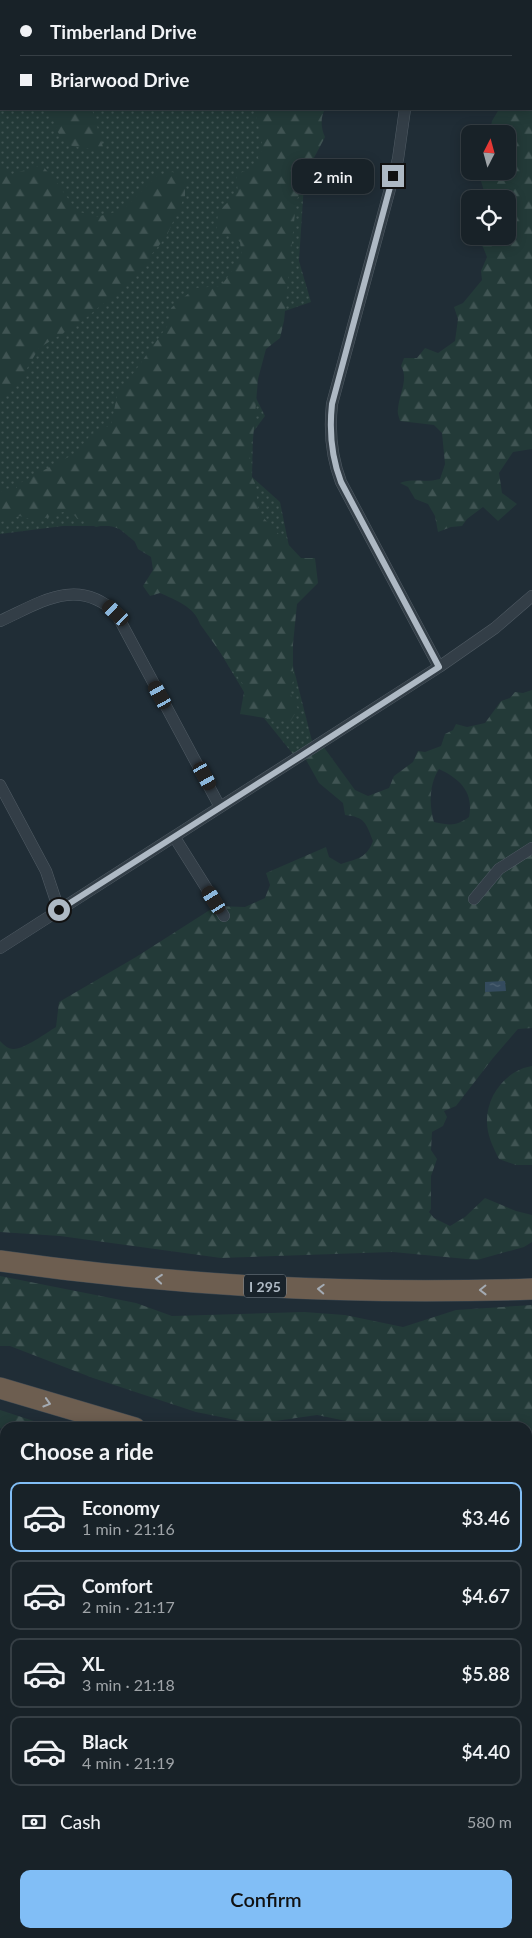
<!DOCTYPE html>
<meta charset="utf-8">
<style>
:root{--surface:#182228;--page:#212a30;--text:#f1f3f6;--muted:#9fa4a8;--line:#363f45;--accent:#81bef6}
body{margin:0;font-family:Lato,sans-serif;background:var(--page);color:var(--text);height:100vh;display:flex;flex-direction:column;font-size:19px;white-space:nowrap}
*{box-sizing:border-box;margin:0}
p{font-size:16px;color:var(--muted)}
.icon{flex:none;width:28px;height:28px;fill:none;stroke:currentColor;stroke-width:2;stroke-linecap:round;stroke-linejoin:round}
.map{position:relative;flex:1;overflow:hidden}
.drawer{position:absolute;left:0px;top:1422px;width:532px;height:516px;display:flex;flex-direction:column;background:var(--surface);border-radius:15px 15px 0 0;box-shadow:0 2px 12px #0003,0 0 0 1px var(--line)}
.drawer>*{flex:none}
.top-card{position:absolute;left:0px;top:0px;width:532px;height:110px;box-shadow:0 2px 12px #0003,0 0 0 1px var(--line);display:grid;align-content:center;height:110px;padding:0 20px;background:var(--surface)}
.needle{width:32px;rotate:6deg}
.buttons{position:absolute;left:461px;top:125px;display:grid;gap:10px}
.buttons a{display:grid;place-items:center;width:55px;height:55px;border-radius:10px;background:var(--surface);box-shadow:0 2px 12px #0003,0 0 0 1px var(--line);font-size:25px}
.end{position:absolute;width:22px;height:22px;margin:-11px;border:6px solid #aeb9c4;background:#111;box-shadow:0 0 0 2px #111}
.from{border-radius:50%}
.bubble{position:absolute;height:35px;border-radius:10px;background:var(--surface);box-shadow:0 2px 12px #0003,0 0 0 1px var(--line);font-size:16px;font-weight:600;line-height:35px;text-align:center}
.car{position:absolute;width:15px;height:30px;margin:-15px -8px;border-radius:6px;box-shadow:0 0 4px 1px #0007;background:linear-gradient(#222 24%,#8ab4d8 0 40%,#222 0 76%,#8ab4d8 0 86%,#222 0)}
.top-card b{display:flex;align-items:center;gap:18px;height:48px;font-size:19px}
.top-card b+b{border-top:1px solid var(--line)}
.top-card i{width:12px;height:12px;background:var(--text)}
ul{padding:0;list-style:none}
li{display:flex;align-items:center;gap:15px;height:70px;margin:0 10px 8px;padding:0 10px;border:2px solid var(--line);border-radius:10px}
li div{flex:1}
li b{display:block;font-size:19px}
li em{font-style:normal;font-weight:600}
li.selected{border-color:var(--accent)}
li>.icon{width:45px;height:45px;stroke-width:1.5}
h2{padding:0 20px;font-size:22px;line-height:60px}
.pay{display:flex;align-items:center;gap:12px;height:55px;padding:0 20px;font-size:19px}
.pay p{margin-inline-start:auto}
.primary-button{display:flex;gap:10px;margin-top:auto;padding:10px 20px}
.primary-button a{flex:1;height:58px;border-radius:10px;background:var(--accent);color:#111;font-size:20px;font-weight:600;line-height:58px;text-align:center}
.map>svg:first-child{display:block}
.grass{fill:url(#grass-dots)}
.forest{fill:url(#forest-firs);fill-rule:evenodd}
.pitch{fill:#233a38}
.water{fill:url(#water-ripples)}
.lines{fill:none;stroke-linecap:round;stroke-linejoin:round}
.minor-casing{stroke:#515c65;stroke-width:12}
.secondary-casing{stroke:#515c65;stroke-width:18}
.motorway-casing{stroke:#3e4952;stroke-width:22}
.minor{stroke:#333e47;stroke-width:11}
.secondary{stroke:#414e5a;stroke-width:16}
.motorway{stroke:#6d5e50;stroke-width:21}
.oneway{stroke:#a4abb3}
.route{stroke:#aeb9c4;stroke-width:6}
.labels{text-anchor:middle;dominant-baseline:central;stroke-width:4.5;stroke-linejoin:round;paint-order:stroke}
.shield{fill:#19232b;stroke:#818c96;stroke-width:1}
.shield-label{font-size:14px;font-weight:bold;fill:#aeb9c4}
</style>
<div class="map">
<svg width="532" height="1938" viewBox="0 0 532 1938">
<defs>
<pattern id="grass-dots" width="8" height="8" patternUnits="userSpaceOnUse" patternTransform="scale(1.25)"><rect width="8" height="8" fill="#233a38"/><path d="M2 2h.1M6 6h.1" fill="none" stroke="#405453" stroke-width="1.8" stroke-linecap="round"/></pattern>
<pattern id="forest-firs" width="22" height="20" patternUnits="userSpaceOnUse" patternTransform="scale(1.25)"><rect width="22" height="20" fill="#233a38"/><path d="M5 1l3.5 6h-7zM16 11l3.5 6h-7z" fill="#405453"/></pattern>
<pattern id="water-ripples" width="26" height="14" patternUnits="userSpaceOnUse" patternTransform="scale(1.25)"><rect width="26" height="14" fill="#344b5e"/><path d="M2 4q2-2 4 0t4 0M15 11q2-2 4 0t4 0" fill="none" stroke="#4f6373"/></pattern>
</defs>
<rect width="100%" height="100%" fill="#202d36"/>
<path class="grass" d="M 0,0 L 291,0 L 1,1 L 1,109 L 314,109 L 306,153 L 299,261 L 311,302 L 279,313 L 254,332 L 255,396 L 265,416 L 253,432 L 252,477 L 280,502 L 292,561 L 292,662 L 314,749 L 297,759 L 247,697 L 202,622 L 157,560 L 116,526 L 63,526 L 0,534 Z"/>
<path class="forest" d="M 0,0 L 62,0 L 62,1 L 1,1 L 1,18 Z
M 532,12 L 532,449 L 513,452 L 499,473 L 502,493 L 517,504 L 498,521 L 483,507 L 467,519 L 462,526 L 451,527 L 438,532 L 435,516 L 428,504 L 415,499 L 408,487 L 400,483 C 411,478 426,483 440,479 L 445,464 L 442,433 L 434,425 L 400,421 C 399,417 397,413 398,409 C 399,394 409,379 401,366 L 404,358 L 417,358 L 425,348 L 438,353 L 455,341 L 458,319 L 454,307 L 463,303 L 482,280 L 481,271 L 487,257 L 483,247 L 474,241 L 474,236 L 508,236 L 508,199 L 482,199 L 484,191 L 478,171 L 508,171 L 508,134 L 489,134 L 492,121 L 499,109 L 531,109 Z
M 49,109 L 92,109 L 103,147 L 101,150 C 60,146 63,146 49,109 Z
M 254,109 L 325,109 C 320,118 321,128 325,137 L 306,173 L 296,203 L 284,321 L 280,338 L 266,349 L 258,379 L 253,439 L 249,447 L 252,477 L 255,483 L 259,513 L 301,558 L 315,558 L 318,583 L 297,604 L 293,644 L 293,681 L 290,693 L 298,709 L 290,722 L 240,714 L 245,687 L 200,624 C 194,606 175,600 160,593 L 150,596 L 143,586 L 153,570 L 151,557 L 138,549 L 132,535 C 120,529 110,523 96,527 L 77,518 L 74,515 L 63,512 L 36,521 L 20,516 L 0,522 L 0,493 L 4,489 L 17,488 L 16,485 L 76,453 L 92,433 L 111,425 L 117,396 L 168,325 L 171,308 L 195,288 L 221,286 L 242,257 L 240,242 L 231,235 L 216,236 L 218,212 L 238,192 L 236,174 L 252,169 L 262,150 L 262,140 Z
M 0,163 L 9,175 L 42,165 L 57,183 L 77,211 L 96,217 L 123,210 L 157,176 L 172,172 L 181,174 L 185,184 L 185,196 L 166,237 L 127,284 L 81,322 L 39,348 L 16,387 L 0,400 Z
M 532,690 L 532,1028 L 518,1029 L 493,1058 L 456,1106 L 444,1111 L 447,1117 L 443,1126 L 432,1132 L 431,1150 L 437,1159 L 431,1176 L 431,1209 L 429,1212 L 434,1218 L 450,1226 L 465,1217 L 485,1198 L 516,1211 L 532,1215 L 532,1242 L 524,1247 L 477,1260 L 393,1252 L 221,1258 L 60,1236 L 0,1232 L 0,1041 C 4,1045 8,1049 13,1049 C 23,1050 46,1033 56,1027 L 59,1002 L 136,957 L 216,906 L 245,907 L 265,898 L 270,885 L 266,873 L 326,847 L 329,857 L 341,864 C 358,858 366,859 373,841 C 366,823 365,817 345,815 L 343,803 L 319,783 L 305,758 L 323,746 L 355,790 L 368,796 L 389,788 L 394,776 L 413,762 L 418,751 L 425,752 L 441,746 L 445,734 L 453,730 L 456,724 L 467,727 L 485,723 L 501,701 L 510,698 L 515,692 L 523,693 ZM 439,769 C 460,779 474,792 469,817 C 455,827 450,825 434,822 C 429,806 429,784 439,769 Z
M 532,1066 L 532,1165 L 516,1165 L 499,1159 C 493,1147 487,1135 487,1122 C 486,1096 506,1070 532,1066 Z
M 0,1276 L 136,1303 L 172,1316 L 304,1312 L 345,1315 L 403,1327 L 456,1310 L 532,1305 L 532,1435 L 528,1435 L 528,1428 L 375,1427 L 317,1415 L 255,1424 L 196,1412 L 93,1378 L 10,1346 L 0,1346 Z
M 0,1410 L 52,1427 L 5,1428 L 5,1430 L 0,1428 Z
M 532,1520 L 532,1697 L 528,1695 L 528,1521 Z
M 0,1826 L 5,1837 L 5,1918 L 0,1920 Z"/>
<path class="pitch" d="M 0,1495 L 5,1497 L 5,1674 L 0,1676 Z
M 528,1698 L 532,1700 L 532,1837 L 528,1838 Z"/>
<path class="water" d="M 505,981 L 506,991 L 485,992 L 485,982 Z"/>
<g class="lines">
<g class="minor-casing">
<path id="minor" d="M 409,0 L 409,1
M 405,109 L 398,159 L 332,404 C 329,432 331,456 341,482 L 439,667
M 0,621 C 40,603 77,576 116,613 L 220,807
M 0,785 L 46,871 L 59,910
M 175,838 L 224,916
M 474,899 L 499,869 L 532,848
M 0,948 L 439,667 L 495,628 L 532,596"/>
</g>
<g class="secondary-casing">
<path id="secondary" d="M 0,1925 L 6,1938"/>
</g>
<g class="motorway-casing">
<path id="motorway" d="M 0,1261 C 176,1286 355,1295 532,1289
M 0,1388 L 135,1428
M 528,1477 L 532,1477
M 528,1507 L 532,1507"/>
</g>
<use href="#minor" class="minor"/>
<use href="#secondary" class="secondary"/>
<use href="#motorway" class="motorway"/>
</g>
<defs><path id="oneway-chevron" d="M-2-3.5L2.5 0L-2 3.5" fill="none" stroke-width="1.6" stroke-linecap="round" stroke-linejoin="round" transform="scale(1.25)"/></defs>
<g class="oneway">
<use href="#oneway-chevron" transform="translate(159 1279) rotate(-175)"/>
<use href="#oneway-chevron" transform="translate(321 1289) rotate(-177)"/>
<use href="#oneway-chevron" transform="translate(483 1290) rotate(179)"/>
<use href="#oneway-chevron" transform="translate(47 1403) rotate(17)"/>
</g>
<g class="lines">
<path class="route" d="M 59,910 C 186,830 313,749 439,667 L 341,482 C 331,456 329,432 332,404 L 393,176"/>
</g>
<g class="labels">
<rect class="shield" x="244" y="1274.5" width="42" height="23" rx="4"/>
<g class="shield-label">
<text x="265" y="1286">I 295</text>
</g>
</g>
</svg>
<div class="buttons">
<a><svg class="needle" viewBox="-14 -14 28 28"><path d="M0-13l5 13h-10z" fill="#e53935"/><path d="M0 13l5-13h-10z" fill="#9fa4a8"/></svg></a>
<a><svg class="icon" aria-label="locate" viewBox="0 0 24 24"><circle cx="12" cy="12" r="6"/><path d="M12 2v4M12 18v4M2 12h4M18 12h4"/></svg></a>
</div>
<i class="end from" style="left:59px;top:910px"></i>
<i class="end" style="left:393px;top:176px"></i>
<div class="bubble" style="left:292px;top:159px;width:82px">2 min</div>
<i class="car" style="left:116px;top:613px;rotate:313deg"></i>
<i class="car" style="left:160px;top:695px;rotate:331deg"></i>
<i class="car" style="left:205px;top:776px;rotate:151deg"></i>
<i class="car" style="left:214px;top:900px;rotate:328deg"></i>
<div class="top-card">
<b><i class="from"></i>Timberland Drive</b>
<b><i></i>Briarwood Drive</b>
</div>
<section class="drawer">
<h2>Choose a ride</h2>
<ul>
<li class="selected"><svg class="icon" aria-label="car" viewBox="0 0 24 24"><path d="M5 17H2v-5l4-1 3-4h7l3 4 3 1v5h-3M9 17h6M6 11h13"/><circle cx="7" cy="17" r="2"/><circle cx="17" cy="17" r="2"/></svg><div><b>Economy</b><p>1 min · 21:16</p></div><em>$3.46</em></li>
<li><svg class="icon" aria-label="car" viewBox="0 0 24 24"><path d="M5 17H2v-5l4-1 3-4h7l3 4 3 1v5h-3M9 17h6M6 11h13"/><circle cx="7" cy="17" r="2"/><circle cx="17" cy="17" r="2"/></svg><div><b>Comfort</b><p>2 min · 21:17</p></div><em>$4.67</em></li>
<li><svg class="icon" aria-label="car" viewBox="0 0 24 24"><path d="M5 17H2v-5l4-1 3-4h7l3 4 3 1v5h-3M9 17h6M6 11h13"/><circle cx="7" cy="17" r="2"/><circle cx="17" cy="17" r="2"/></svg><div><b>XL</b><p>3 min · 21:18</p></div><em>$5.88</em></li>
<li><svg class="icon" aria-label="car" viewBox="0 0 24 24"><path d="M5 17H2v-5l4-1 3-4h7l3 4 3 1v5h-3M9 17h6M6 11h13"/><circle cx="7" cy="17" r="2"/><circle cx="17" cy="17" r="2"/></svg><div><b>Black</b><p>4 min · 21:19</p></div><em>$4.40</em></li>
</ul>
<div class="pay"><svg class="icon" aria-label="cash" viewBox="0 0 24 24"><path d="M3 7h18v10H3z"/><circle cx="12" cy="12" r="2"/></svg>Cash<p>580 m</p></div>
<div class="primary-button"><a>Confirm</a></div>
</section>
</div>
